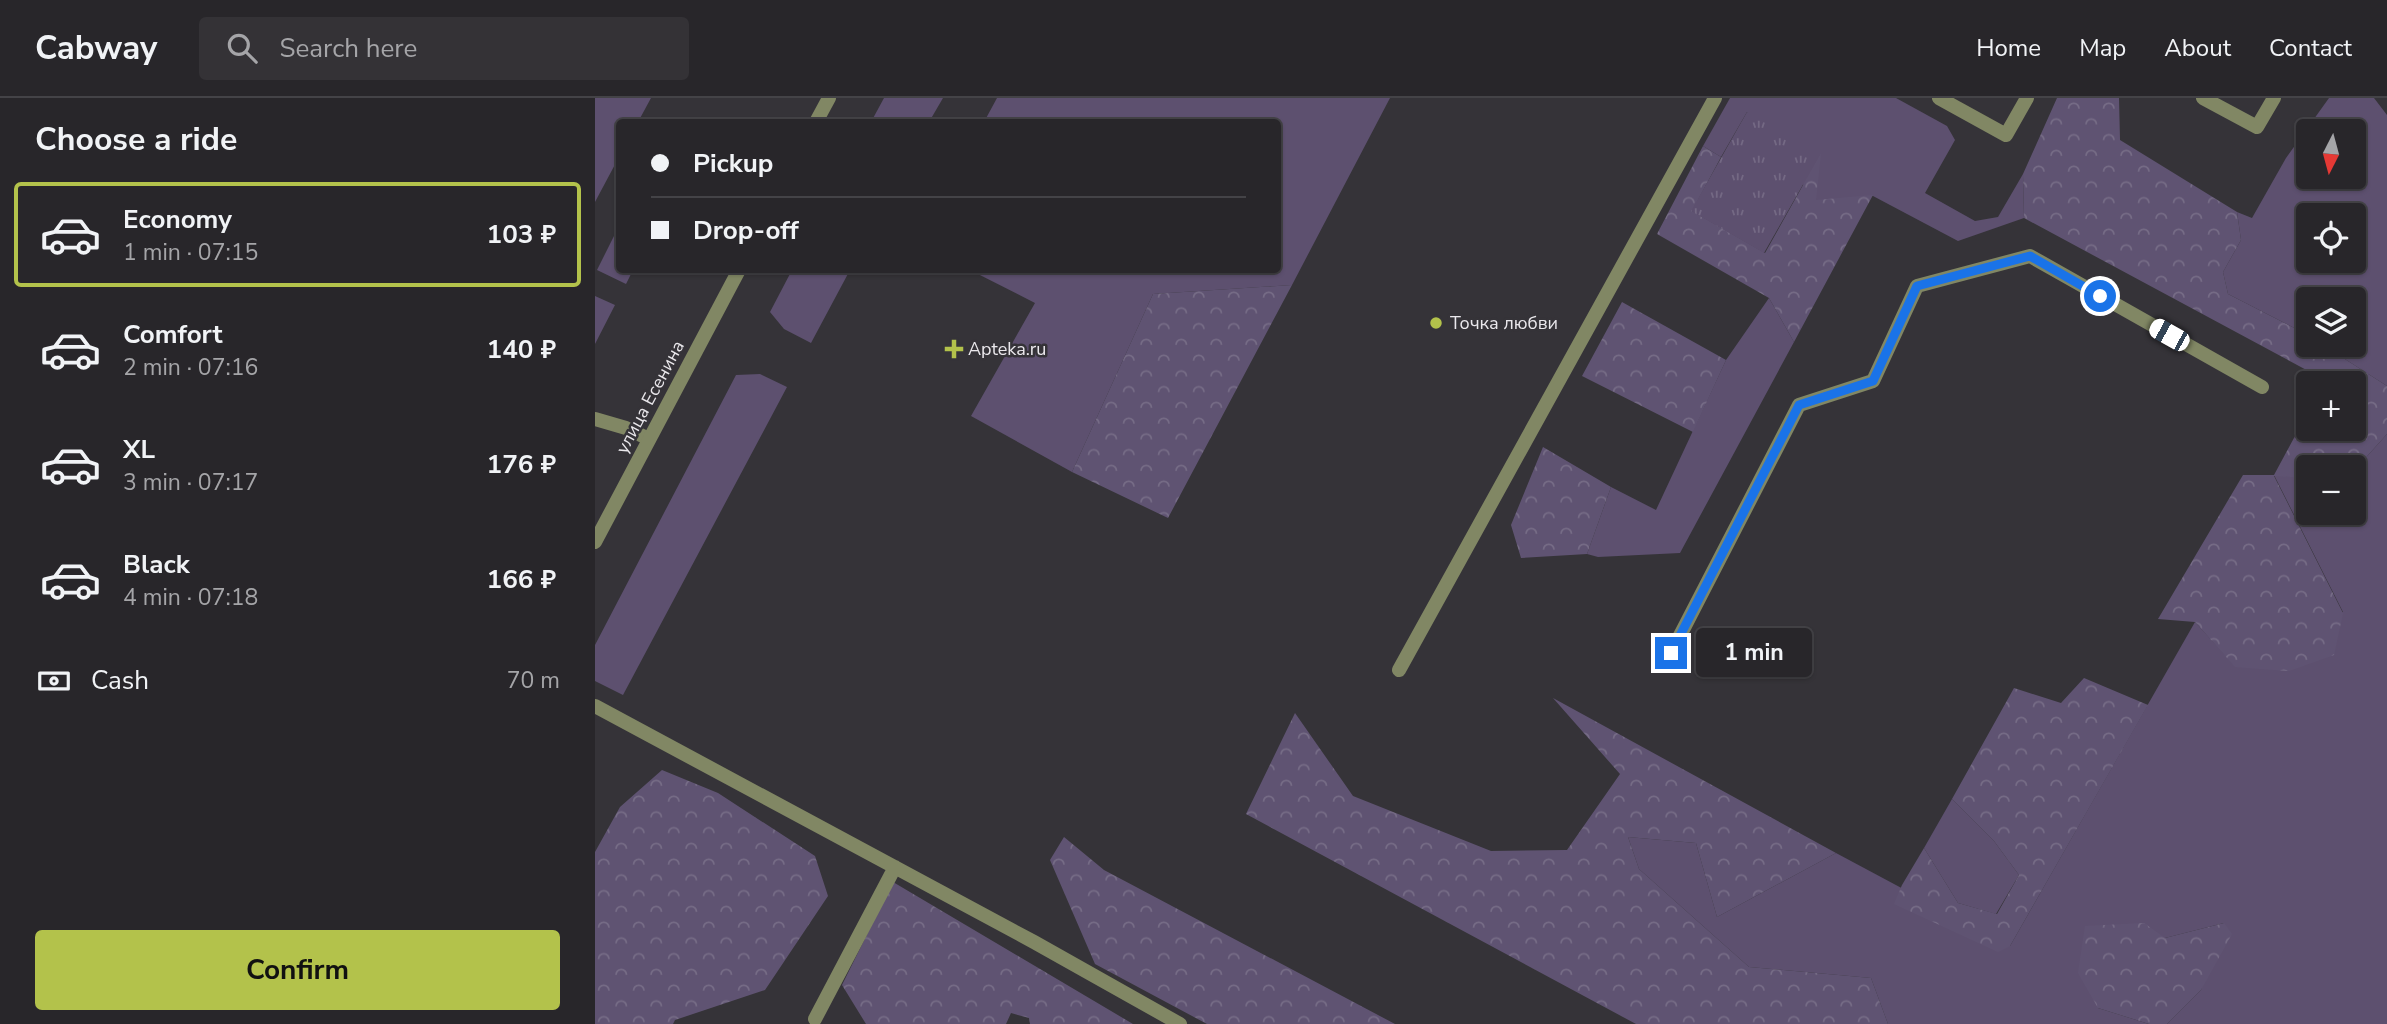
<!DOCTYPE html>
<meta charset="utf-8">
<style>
:root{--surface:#28262a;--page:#343236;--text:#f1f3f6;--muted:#a5a5a8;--line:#444347;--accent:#b3c24b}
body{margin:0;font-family:"Nunito Sans",sans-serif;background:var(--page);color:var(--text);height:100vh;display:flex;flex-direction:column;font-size:26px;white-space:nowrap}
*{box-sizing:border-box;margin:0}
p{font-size:23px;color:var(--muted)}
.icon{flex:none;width:38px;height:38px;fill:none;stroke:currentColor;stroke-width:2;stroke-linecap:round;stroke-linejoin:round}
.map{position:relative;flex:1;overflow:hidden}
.details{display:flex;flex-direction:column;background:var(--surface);width:595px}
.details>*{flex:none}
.banner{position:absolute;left:21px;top:21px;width:665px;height:154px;border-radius:7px;box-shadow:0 2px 5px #0004,0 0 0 2px var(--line);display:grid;align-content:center;height:154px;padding:0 35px;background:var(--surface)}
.needle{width:46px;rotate:186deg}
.fabs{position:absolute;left:1701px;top:21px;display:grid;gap:14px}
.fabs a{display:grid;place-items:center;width:70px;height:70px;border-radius:7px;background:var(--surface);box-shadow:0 2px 5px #0004,0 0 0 2px var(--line);font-size:35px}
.end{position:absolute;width:32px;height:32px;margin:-16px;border:9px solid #1a73e8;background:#fff;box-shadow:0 0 0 4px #fff}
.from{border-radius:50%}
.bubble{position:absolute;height:49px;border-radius:7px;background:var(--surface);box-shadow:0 2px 5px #0004,0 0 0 2px var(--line);font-size:23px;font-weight:700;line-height:49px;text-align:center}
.car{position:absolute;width:21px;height:42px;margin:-21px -10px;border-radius:9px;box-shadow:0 0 5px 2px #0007;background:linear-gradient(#fff 24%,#345 0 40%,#fff 0 76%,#345 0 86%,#fff 0)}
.banner b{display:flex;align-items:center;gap:24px;height:66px;font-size:26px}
.banner b+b{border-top:2px solid var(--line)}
.banner i{width:18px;height:18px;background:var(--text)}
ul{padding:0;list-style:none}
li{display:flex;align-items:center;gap:21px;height:105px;margin:0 14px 10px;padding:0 21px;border:4px solid transparent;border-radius:7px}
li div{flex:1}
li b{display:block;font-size:26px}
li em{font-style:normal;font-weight:700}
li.current{border-color:var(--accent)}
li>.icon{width:63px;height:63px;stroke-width:1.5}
h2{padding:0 35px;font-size:32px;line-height:84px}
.pay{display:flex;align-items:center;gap:18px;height:77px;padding:0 35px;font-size:26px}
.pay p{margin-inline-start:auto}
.action{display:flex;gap:14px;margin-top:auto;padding:14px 35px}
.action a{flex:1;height:80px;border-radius:7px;background:var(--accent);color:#111;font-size:28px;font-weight:700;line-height:80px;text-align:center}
header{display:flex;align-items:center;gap:42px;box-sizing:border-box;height:98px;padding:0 35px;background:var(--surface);border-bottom:2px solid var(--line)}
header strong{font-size:33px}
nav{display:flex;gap:38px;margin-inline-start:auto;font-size:24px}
.search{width:490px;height:63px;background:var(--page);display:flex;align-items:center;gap:18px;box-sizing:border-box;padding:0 24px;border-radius:7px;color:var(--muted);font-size:26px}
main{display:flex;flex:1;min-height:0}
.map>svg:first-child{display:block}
.grass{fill:#5d506f;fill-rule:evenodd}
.forest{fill:url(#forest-crowns)}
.park{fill:url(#park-tufts)}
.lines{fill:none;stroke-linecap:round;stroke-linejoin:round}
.service{stroke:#818764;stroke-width:14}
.tertiary{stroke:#818764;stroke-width:14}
.route{stroke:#1a73e8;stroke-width:9}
.poi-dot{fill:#b3c24b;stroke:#353338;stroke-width:2.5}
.labels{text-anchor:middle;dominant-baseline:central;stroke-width:5;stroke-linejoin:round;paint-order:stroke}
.poi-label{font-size:18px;fill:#eae8ec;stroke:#353338;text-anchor:start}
.street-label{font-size:18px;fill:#eae8ec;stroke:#353338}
</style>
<header>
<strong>Cabway</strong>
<div class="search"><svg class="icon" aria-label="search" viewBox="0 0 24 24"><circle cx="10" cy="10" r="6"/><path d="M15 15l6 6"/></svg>Search here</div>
<nav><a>Home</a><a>Map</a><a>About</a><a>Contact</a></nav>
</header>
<main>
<section class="details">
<h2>Choose a ride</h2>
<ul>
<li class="current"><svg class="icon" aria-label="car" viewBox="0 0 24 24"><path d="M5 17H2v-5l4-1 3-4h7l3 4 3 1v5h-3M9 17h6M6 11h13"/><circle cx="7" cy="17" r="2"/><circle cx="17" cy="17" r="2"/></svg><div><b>Economy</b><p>1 min · 07:15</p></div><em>103 ₽</em></li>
<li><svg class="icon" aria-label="car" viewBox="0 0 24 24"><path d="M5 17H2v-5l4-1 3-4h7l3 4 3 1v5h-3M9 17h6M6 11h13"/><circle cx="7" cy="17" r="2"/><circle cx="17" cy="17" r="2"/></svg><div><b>Comfort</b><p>2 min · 07:16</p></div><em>140 ₽</em></li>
<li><svg class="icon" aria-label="car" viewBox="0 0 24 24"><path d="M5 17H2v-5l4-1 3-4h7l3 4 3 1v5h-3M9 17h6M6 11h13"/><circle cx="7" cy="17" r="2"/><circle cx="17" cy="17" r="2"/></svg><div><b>XL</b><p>3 min · 07:17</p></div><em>176 ₽</em></li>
<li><svg class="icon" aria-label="car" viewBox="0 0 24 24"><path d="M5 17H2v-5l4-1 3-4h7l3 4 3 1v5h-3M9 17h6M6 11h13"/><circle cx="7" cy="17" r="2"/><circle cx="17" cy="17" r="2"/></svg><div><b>Black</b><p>4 min · 07:18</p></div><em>166 ₽</em></li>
</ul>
<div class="pay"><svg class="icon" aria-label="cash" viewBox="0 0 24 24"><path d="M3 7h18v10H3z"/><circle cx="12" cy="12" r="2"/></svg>Cash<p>70 m</p></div>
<div class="action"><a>Confirm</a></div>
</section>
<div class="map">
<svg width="1792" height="926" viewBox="0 0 1792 926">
<defs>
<pattern id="forest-crowns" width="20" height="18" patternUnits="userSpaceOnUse" patternTransform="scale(1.75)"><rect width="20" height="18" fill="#5f5372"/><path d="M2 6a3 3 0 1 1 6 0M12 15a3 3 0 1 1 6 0" fill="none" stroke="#766c86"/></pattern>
<pattern id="park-tufts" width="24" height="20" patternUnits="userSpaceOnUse" patternTransform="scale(1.75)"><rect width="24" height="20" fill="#5d506f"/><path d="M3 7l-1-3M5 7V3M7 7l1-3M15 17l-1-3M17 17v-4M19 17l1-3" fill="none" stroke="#746984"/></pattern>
</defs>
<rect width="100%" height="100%" fill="#353338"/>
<path class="grass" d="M 0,0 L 56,0 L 43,24 L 24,24 L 24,59 L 0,104 Z
M 289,0 L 348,0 L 334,24 L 276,24 Z
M 402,0 L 795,0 L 697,187 L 558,196 L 477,374 L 376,318 L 440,205 L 375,172 L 682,172 L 682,24 L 389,24 Z
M 1135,0 L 1301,0 L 1352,28 L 1360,42 L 1330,95 L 1380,123 L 1403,119 L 1428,76 L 1429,120 L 1363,143 L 1278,98 L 1221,103 L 1152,14 L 1126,59 L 1108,48 Z
M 1734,0 L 1779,0 L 1792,17 L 1792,288 L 1728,247 L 1759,247 L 1759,201 L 1713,201 L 1713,237 L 1633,196 L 1628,174 L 1646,142 L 1642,114 L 1657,120 L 1691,60 ZM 1713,33 L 1759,33 L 1759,79 L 1713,79 ZM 1713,117 L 1759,117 L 1759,163 L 1713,163 Z
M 24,128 L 24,172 L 38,172 L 31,186 L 2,172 Z
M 197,172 L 255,172 L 216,245 L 189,231 L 175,214 Z
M 0,198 L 20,207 L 0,246 Z
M 1174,200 L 1199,244 L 1085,455 L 1003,459 L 992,456 L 1016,389 L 1061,412 L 1131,262 Z
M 165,276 L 192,289 L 28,597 L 0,583 L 0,547 L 141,277 Z
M 1792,336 L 1792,926 L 1572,926 L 1606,892 L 1629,825 L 1570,840 L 1503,910 L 1554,926 L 1293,926 L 1276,880 L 1154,869 L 1044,771 L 1033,739 L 1101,745 L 1122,819 L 1241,755 L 1415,848 L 1600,524 L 1641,569 L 1748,514 L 1679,377 L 1713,380 L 1713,415 L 1759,415 L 1759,369 L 1755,369 L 1766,365 Z
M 1357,701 L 1399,743 L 1424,777 L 1401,816 L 1363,805 L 1329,750 Z"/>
<path class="forest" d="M 1462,0 L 1524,0 L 1525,42 L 1642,114 L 1646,142 L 1628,174 L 1633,196 L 1713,237 L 1713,247 L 1728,247 L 1792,288 L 1792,336 L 1766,365 L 1755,369 L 1713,369 L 1713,380 L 1679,378 L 1748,515 L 1739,557 L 1694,573 L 1640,569 L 1600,524 L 1563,521 L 1648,377 L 1679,377 L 1713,314 L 1713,331 L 1759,331 L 1759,285 L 1729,285 L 1730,282 L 1429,120 L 1428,76 Z
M 1108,48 L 1126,59 L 1097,113 L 1170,155 L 1226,55 L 1221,102 L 1278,97 L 1199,244 L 1174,200 L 1062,136 Z
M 697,187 L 573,420 L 477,374 L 558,196 Z
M 1027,204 L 1131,262 L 1098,334 L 987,278 Z
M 948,349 L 1016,389 L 992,456 L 926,460 L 916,427 Z
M 1489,580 L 1553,607 L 1415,848 L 1403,854 L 1299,806 L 1307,787 L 1329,750 L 1363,805 L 1402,816 L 1424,777 L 1399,743 L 1357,701 L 1419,590 L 1466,605 Z
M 958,600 L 1241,755 L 1122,819 L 1101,745 L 1033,739 L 1044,771 L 1154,869 L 1276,880 L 1293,926 L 1041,926 L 651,716 L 700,615 L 758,698 L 896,753 L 972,752 L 1025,676 Z
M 67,672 L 123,695 L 220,758 L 233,798 L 170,892 L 80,922 L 78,926 L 0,926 L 0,754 L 25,709 Z
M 469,739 L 509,772 L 800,926 L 612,926 L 500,866 L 455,762 Z
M 298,784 L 538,926 L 435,926 L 434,920 L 416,915 L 411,926 L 271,926 L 247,887 Z
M 1549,825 L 1570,840 L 1629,825 L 1637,836 L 1606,892 L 1572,926 L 1554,926 L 1503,910 L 1483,875 L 1490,828 Z"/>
<path class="park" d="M 1152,14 L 1226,55 L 1169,155 L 1096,113 Z"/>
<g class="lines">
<path class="service" d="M 1344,0 L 1411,37 L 1432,0
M 1608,0 L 1662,29 L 1679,0
M 0,321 L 31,330 L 54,341
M 1076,555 L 1204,307 L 1278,283 L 1322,188 L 1435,158 L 1667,289
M 804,572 L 1120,0
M 0,608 L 439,844 L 585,926
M 220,921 L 300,769"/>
<path class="tertiary" d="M 221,24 L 234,0
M 0,444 L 144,172"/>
</g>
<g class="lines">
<path class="route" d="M 1076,555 L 1204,307 L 1278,283 L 1322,188 L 1435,158 L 1505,198"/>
</g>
<g class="poi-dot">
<circle cx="841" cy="225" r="7"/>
<path d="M355.5 240.5h7v7h7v7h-7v7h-7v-7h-7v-7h7z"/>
</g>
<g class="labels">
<g class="poi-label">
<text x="855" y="225">Точка любви</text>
<text x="373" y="251">Apteka.ru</text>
</g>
<g class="street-label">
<text transform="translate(55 299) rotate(-62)">улица Есенина</text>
</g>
</g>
</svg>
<div class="fabs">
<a><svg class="needle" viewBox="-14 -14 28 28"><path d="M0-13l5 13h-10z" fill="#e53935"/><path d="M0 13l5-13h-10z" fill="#a5a5a8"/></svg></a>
<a><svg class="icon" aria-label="locate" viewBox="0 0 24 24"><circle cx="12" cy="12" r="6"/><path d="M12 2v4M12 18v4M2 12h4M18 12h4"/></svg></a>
<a><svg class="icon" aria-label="layers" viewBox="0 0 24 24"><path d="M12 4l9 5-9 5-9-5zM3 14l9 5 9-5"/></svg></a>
<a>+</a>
<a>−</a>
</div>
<i class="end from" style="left:1505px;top:198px"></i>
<i class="end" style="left:1076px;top:555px"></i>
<div class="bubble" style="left:1101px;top:530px;width:116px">1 min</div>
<i class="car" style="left:1574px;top:237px;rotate:299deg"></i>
<div class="banner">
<b><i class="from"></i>Pickup</b>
<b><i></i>Drop-off</b>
</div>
</div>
</main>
